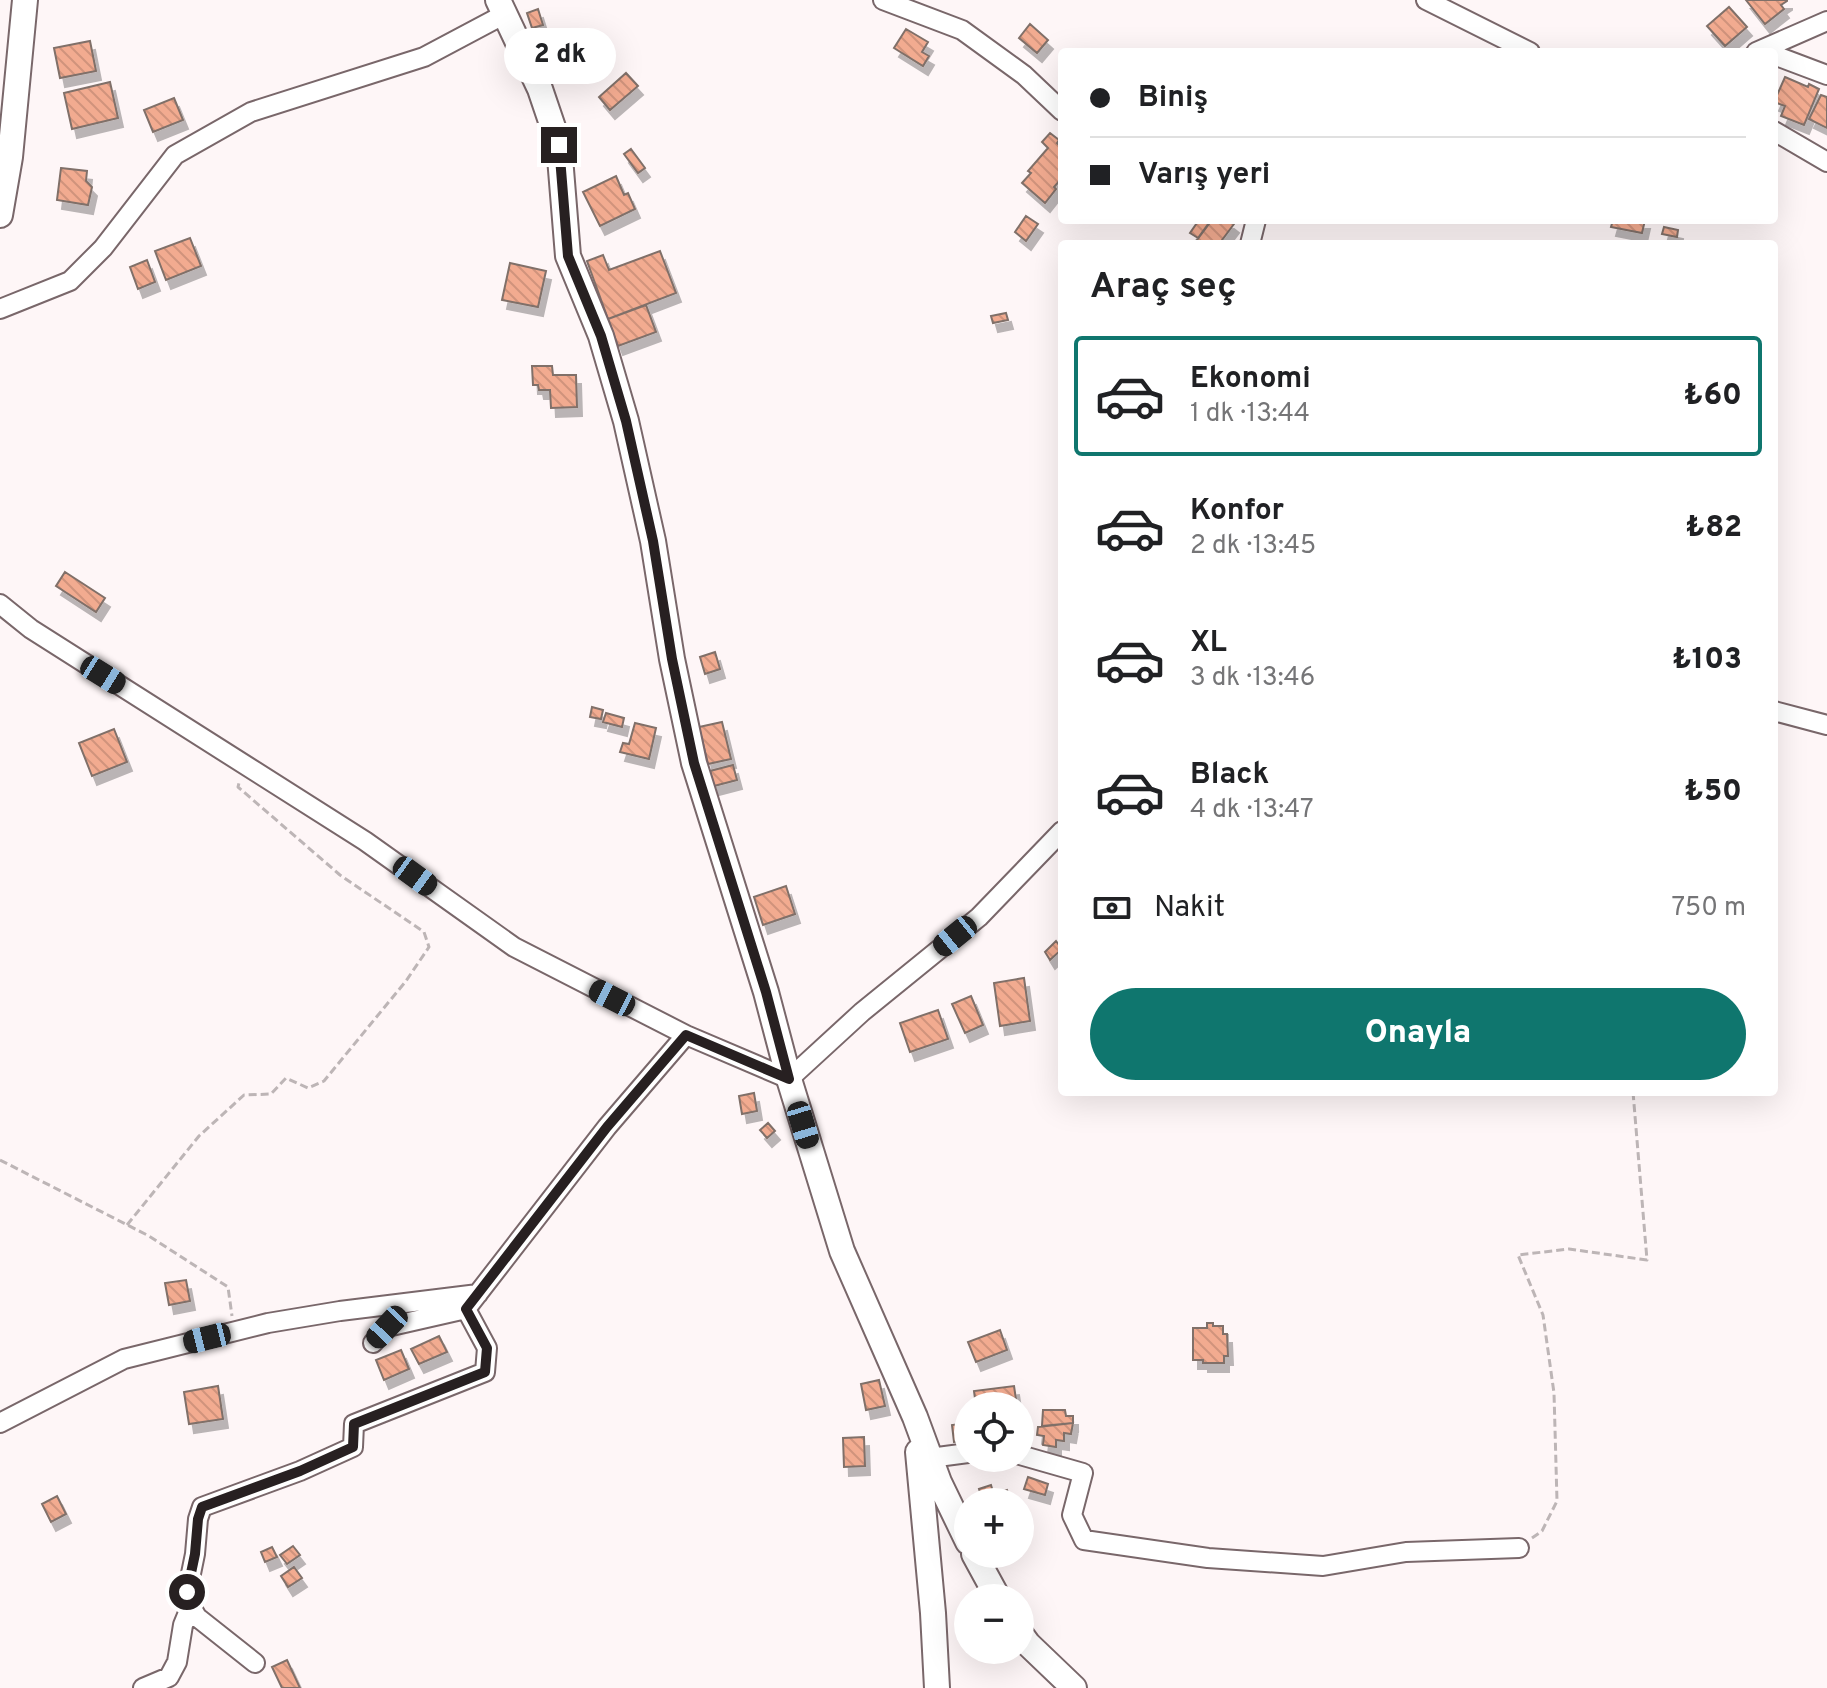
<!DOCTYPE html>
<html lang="tr">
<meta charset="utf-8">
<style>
:root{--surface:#fff;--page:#f2f2f2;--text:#202124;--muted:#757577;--line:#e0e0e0;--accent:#0f766e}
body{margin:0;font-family:Overpass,sans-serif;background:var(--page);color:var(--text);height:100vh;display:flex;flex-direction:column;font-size:30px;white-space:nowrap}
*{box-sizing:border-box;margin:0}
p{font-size:26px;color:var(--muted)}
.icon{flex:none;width:44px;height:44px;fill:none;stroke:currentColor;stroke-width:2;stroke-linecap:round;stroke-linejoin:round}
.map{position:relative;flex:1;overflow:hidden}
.panel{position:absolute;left:1058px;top:240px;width:720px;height:856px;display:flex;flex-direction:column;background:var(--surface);border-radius:8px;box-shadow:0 8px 32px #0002}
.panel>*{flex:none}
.top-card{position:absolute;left:1058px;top:48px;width:720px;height:176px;border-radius:8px;box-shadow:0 8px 32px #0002;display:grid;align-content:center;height:176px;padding:0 32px;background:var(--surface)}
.tools{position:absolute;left:954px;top:1392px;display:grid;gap:16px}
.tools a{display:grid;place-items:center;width:80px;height:80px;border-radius:50%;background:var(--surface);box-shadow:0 8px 32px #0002;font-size:40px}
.end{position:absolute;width:36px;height:36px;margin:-18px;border:10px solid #272021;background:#fff;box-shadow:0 0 0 4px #fff}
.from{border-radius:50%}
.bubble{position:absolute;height:56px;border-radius:28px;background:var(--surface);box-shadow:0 8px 32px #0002;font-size:26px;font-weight:800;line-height:56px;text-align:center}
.car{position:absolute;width:24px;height:48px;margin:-24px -12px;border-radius:10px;box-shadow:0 0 6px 2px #0007;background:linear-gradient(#222 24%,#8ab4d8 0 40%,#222 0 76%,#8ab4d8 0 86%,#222 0)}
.top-card b{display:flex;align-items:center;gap:28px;height:76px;font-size:30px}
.top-card b+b{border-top:2px solid var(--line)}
.top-card i{width:20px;height:20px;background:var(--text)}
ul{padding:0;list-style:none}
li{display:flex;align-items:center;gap:24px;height:120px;margin:0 16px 12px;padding:0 16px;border:4px solid transparent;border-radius:8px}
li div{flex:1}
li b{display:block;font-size:30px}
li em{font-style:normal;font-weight:800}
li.current{border-color:var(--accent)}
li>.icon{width:72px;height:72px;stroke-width:1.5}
h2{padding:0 32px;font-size:36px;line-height:96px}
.pay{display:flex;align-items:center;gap:20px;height:88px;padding:0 32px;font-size:30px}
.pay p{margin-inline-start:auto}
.action{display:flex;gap:16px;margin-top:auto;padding:16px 32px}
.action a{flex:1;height:92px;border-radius:48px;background:var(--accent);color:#fff;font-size:32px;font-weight:800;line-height:92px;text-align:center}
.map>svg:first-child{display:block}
.building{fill:url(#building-back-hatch);stroke:#807069;stroke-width:2;filter:url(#shadow)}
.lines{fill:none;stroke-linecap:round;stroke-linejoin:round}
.minor-casing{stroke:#79676a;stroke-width:22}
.tertiary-casing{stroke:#79676a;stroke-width:28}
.path{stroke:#bdb5b6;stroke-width:3;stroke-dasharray:8 4;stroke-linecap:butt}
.minor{stroke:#fff;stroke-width:18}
.tertiary{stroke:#fff;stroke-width:24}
.route{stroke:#272021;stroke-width:10}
</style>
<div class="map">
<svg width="1827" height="1688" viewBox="0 0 1827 1688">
<defs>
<pattern id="building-back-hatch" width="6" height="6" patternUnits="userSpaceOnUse" patternTransform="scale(2)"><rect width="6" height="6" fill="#f2ab90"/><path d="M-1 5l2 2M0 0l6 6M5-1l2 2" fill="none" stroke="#d0937c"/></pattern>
<filter id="shadow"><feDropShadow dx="5" dy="9" stdDeviation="0" flood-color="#0004"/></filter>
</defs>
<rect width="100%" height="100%" fill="#fef6f7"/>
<path class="building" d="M 1746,0 L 1787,0 L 1787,1 L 1781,5 L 1784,9 L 1765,24 Z
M 1729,7 L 1747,27 L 1725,46 L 1707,26 Z
M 538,9 L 543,25 L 532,28 L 527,13 Z
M 1030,24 L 1048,40 L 1037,53 L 1019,38 Z
M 906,29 L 928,42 L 922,52 L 929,56 L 923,66 L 894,48 Z
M 90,41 L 96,71 L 60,78 L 54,48 Z
M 626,73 L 638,86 L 610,110 L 599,97 Z
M 1785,77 L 1808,87 L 1809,84 L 1819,89 L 1804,125 L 1781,116 L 1785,106 L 1774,102 Z
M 110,82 L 118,118 L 72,129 L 64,93 Z
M 1821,95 L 1827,97 L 1827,128 L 1809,119 Z
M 174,98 L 183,120 L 153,132 L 144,110 Z
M 1050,133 L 1059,140 L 1057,143 L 1062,148 L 1062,178 L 1054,187 L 1056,189 L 1045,203 L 1022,183 L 1031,173 L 1028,171 L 1048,148 L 1042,142 Z
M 631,149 L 645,168 L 638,173 L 624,154 Z
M 61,168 L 87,171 L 86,181 L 92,187 L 88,205 L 57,200 Z
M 616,176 L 624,195 L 628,193 L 635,209 L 600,226 L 583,192 Z
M 1026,216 L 1038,224 L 1026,241 L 1015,232 Z
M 1199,220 L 1211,220 L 1198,238 L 1190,233 Z
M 1212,220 L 1229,220 L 1234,224 L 1219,244 L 1194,244 Z
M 1613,220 L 1645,220 L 1642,233 L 1611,227 Z
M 1664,227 L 1678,230 L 1677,237 L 1662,234 Z
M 190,238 L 201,266 L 166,280 L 155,251 Z
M 660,251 L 676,293 L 608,319 L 587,261 L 603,255 L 609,270 Z
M 147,260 L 155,282 L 138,289 L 130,267 Z
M 510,263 L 546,271 L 538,307 L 502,300 Z
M 646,305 L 656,332 L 618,346 L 608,319 Z
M 1006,313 L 1008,320 L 993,323 L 991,316 Z
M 532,366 L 552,366 L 553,375 L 576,375 L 577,407 L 551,408 L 550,390 L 539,390 L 538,385 L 533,385 Z
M 65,572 L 105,598 L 96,612 L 56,586 Z
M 715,652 L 720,669 L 705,674 L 700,657 Z
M 592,707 L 603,710 L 601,719 L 590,717 Z
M 606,713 L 624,718 L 622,727 L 603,722 Z
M 722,722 L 731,759 L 708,764 L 699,727 Z
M 635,723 L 656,728 L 649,759 L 620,752 L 623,743 L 629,744 Z
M 114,729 L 127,762 L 92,776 L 79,743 Z
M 733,765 L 737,780 L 714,786 L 710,771 Z
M 786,886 L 795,914 L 763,925 L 754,897 Z
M 1056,941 L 1062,949 L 1050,960 L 1045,952 Z
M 1024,978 L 1030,1021 L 1000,1026 L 994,983 Z
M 971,996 L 983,1025 L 965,1033 L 952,1004 Z
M 938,1010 L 948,1039 L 910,1052 L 900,1023 Z
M 754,1093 L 757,1111 L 742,1114 L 739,1096 Z
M 768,1123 L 775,1131 L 767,1138 L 760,1130 Z
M 186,1280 L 190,1301 L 169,1305 L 165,1283 Z
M 1207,1323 L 1213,1323 L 1213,1326 L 1223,1326 L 1223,1334 L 1227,1334 L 1228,1356 L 1224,1356 L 1224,1363 L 1203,1363 L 1203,1360 L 1193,1360 L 1193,1328 L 1207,1328 Z
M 1000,1330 L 1007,1350 L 976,1362 L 968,1342 Z
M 439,1336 L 447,1352 L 419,1364 L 411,1349 Z
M 401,1350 L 409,1369 L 384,1380 L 376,1360 Z
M 879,1380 L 885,1406 L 866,1410 L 861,1384 Z
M 218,1386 L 223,1419 L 189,1424 L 184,1392 Z
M 1014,1386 L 1017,1406 L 976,1406 L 974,1391 Z
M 1043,1410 L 1065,1410 L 1066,1416 L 1073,1416 L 1073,1423 L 1042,1426 Z
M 968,1423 L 968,1441 L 954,1442 L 952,1425 Z
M 1073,1423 L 1071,1434 L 1064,1433 L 1064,1441 L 1056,1440 L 1056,1447 L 1043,1445 L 1044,1436 L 1037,1435 L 1038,1427 Z
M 864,1437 L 865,1466 L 844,1467 L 843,1438 Z
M 1028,1477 L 1048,1484 L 1045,1495 L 1024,1489 Z
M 991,1485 L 996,1502 L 983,1502 L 979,1489 Z
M 1007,1490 L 1011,1502 L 999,1502 L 996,1494 Z
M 57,1496 L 66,1514 L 51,1522 L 42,1504 Z
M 293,1546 L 300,1555 L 287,1564 L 280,1555 Z
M 272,1547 L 277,1557 L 265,1562 L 261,1552 Z
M 294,1567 L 302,1578 L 288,1587 L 281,1576 Z
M 287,1660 L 300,1688 L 282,1688 L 272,1667 Z"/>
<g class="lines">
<g class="minor-casing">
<path id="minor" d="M 883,0 L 962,30 L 1024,75 L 1062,111
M 1426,0 L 1530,52
M 1756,52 L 1827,21
M 1774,55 L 1827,75
M 1774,131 L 1827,162
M 1250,244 L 1256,220
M 0,309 L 70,281 L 103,248 L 175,155 L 251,112 L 424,57 L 505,14
M 0,604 L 31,629 L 365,841 L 514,947 L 686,1035 L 789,1079 L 862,1012 L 979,917 L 1062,831
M 1774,711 L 1827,725
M 373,1343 L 387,1327 L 466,1309
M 0,1423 L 124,1359 L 268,1323 L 340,1311 L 478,1294
M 1020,1455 L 1083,1473 L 1072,1515 L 1084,1540 L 1208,1558 L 1323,1566 L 1406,1552 L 1519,1548
M 930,1458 L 968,1453
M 255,1663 L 197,1617 L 186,1598 L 195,1554 L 198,1519 L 202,1507 L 300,1471 L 353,1447 L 354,1424 L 485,1372 L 487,1348 L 466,1309 L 607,1127 L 686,1035
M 143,1688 L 169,1677 L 177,1662 L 183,1625 L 190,1608"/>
</g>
<g class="tertiary-casing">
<path id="tertiary" d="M 498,0 L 540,89 L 559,145 L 568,256 L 601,336 L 626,421 L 653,541 L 672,659 L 694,763 L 766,992 L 789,1079 L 842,1251 L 915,1417 L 939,1482 L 968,1542
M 0,215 L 10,157 L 25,0
M 918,1452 L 933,1613 L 937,1688
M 974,1554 L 998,1598
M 1020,1633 L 1028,1644 L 1074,1688"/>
</g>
<path class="path" d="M 0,1160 L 149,1236 L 228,1287 L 232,1316
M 127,1225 L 199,1136 L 244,1095 L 271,1094 L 286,1078 L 308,1088 L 324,1081 L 406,981 L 429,947 L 424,932 L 340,875 L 238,787 L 239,783
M 1532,1538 L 1542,1531 L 1557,1501 L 1554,1393 L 1543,1315 L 1518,1255 L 1569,1249 L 1647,1260 L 1633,1092"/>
<use href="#minor" class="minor"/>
<use href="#tertiary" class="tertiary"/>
</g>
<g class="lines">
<path class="route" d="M 187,1592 L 195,1554 L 198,1519 L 202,1507 L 300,1471 L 353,1447 L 354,1424 L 485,1372 L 487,1348 L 466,1309 L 607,1127 L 686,1035 L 789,1079 L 766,992 L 694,763 L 672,659 L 653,541 L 626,421 L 601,336 L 568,256 L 559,145"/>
</g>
</svg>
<div class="tools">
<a><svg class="icon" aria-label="locate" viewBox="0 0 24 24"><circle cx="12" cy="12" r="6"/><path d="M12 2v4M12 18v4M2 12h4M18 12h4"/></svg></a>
<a>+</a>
<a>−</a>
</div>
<i class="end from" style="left:187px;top:1592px"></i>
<i class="end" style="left:559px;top:145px"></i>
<div class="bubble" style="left:504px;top:28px;width:112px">2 dk</div>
<i class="car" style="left:103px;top:675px;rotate:122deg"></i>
<i class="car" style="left:415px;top:876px;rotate:126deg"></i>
<i class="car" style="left:955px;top:936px;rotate:231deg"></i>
<i class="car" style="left:612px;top:998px;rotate:297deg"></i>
<i class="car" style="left:803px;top:1125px;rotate:163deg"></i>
<i class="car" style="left:387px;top:1327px;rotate:223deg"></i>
<i class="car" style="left:207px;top:1338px;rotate:256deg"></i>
<div class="top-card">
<b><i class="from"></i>Biniş</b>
<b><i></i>Varış yeri</b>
</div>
<section class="panel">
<h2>Araç seç</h2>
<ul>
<li class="current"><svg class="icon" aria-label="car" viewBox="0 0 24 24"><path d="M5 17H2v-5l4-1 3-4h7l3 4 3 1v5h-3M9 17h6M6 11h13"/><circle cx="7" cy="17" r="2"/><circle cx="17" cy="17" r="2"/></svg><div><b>Ekonomi</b><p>1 dk · 13:44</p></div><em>₺60</em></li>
<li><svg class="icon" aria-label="car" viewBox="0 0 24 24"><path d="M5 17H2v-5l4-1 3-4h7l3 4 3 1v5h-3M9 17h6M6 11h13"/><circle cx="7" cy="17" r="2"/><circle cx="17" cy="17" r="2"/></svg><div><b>Konfor</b><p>2 dk · 13:45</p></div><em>₺82</em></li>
<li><svg class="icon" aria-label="car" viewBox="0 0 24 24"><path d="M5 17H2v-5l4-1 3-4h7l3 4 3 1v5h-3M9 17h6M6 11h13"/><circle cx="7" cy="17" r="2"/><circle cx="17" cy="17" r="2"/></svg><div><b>XL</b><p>3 dk · 13:46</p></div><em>₺103</em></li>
<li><svg class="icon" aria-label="car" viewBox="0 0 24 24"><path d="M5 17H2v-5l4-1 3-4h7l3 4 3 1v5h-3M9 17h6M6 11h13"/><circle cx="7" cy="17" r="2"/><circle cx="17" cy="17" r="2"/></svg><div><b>Black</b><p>4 dk · 13:47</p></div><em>₺50</em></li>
</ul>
<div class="pay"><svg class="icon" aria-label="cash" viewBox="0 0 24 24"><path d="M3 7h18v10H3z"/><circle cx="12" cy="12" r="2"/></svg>Nakit<p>750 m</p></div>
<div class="action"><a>Onayla</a></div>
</section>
</div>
